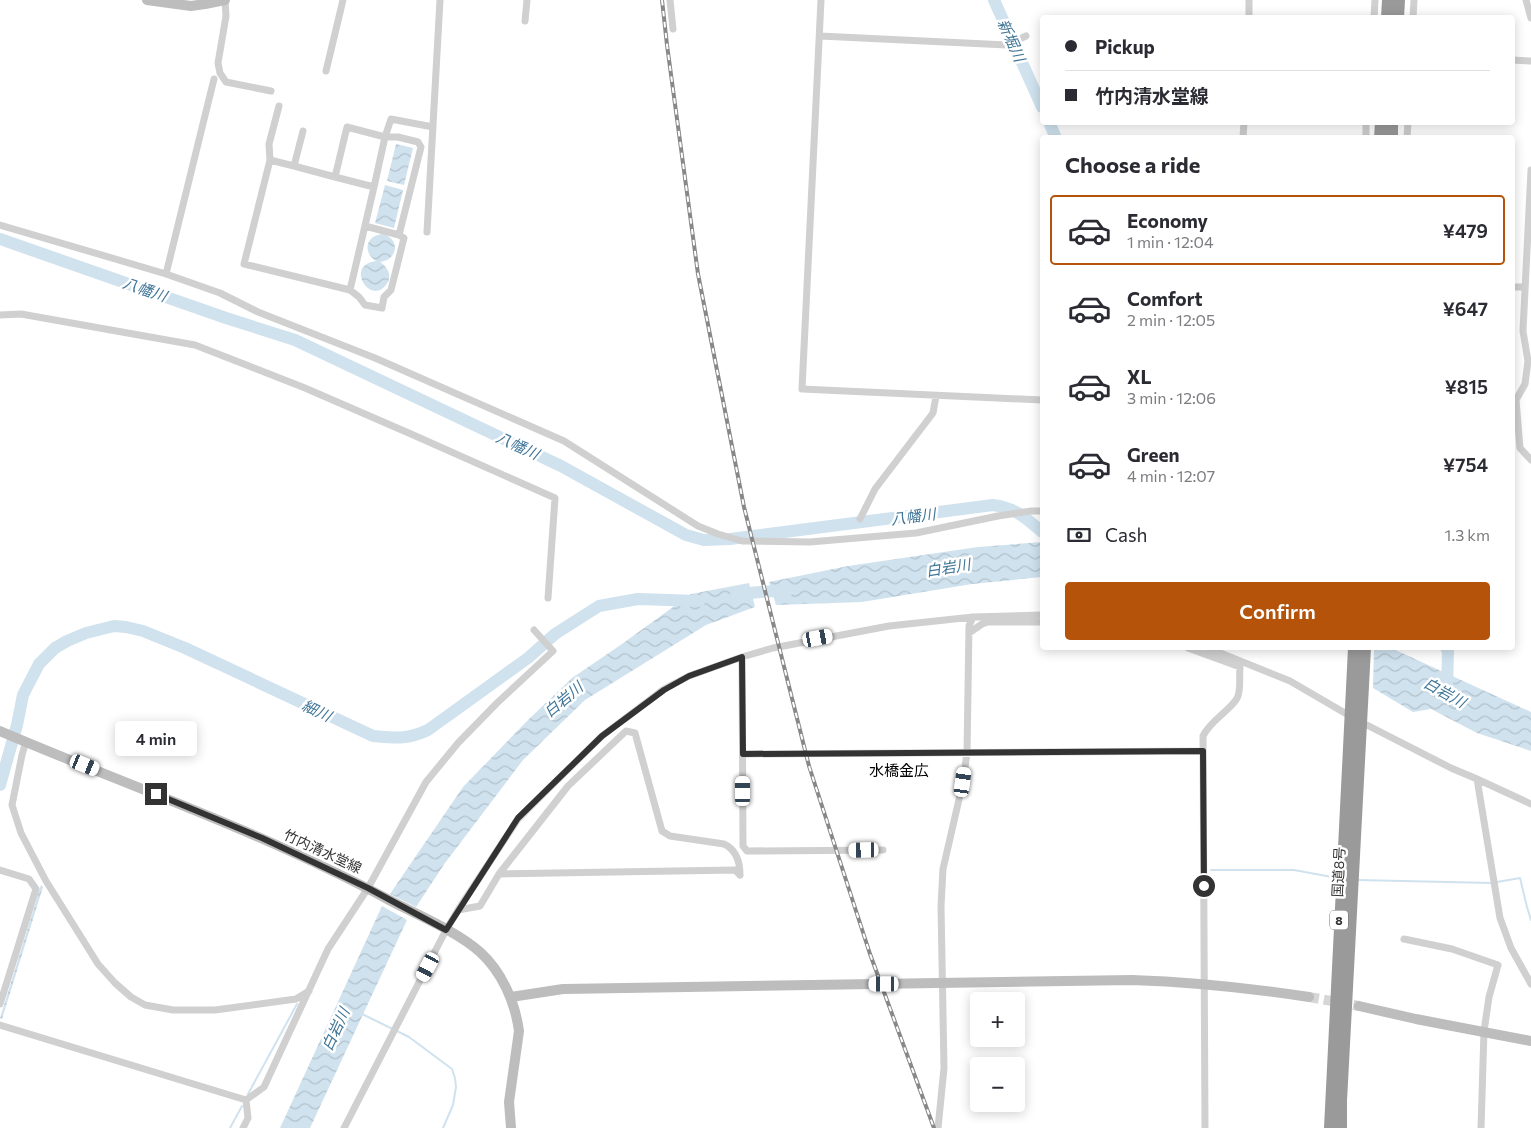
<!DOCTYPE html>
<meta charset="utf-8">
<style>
:root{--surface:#fff;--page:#f7f7f7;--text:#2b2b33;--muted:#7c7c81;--line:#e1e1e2;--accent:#b45309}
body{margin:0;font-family:Commissioner,"Noto Sans JP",sans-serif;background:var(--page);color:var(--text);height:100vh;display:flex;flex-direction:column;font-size:19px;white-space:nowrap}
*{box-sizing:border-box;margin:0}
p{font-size:16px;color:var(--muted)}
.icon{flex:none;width:28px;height:28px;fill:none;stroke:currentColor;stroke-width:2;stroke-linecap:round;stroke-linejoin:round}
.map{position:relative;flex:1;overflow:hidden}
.drawer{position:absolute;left:1040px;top:135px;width:475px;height:515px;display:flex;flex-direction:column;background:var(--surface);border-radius:5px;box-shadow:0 2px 12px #0003}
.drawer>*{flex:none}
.hud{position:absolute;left:1040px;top:15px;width:475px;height:110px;border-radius:5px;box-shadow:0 2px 12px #0003;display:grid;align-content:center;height:110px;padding:0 25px;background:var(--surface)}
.tools{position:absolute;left:970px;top:992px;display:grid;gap:10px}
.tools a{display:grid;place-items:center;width:55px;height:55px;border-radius:5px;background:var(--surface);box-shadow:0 2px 12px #0003;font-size:25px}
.end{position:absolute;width:22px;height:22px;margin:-11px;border:6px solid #333;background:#fff;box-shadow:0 0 0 2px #fff}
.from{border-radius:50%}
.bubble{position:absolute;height:35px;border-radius:5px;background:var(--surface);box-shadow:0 2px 12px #0003;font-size:16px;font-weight:600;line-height:35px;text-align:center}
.car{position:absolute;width:15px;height:30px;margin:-15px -8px;border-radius:6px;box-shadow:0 0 4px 1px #0007;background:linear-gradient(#fff 24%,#345 0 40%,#fff 0 76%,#345 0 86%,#fff 0)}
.hud b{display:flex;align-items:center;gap:18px;height:48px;font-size:19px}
.hud b+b{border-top:1px solid var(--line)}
.hud i{width:12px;height:12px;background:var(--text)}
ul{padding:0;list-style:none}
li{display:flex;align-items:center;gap:15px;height:70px;margin:0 10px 8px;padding:0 15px;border:2px solid transparent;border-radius:5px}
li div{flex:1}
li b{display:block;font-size:19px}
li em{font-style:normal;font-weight:600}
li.on{border-color:var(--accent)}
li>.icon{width:45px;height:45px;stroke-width:1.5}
h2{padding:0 25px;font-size:22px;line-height:60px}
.pay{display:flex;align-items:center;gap:12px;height:55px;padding:0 25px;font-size:19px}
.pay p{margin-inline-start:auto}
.cta{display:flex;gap:10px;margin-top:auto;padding:10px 25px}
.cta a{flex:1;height:58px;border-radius:5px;background:var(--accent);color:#fff;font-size:20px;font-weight:600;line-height:58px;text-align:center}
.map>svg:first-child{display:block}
.water{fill:url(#water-waves)}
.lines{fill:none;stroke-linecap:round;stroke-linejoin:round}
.stream{stroke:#cfe2ee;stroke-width:2}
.river{stroke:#cfe2ee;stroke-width:12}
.secondary-tunnel{stroke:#d6d6d6;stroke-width:10;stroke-dasharray:10 5;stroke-linecap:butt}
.street{stroke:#d0d0d0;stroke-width:7}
.secondary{stroke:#bdbdbd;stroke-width:10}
.highway{stroke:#9a9a9a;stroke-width:12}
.rail-casing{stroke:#888;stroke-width:4}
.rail{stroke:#fff;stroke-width:2;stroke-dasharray:5.5;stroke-linecap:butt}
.route{stroke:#333;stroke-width:6}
.labels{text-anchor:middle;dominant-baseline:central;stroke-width:5;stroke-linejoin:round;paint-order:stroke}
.shield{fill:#fff;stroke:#707070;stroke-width:1}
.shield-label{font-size:12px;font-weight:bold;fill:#333}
.street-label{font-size:14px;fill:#333;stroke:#fff}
.water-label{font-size:15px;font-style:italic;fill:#3f7597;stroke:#fff}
.neighbourhood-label{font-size:15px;fill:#000;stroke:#fff}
</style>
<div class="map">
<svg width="1531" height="1128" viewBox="0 0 1531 1128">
<defs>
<pattern id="water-waves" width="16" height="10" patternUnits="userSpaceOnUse" patternTransform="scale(1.25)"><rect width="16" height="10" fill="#cfe2ee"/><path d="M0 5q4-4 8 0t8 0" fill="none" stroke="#b2c2cd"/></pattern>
</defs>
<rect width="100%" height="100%" fill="#fff"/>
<path class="water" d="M 396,144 L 413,148 L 404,185 L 387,181 Z
M 385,185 L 403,190 L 394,228 L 375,223 Z
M 382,234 C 401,238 398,260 380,262 C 388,267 393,277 386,285 C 370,306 344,265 376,261 C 363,253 365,236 382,234 Z
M 1042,542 L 1042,577 L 972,584 L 862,602 L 776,605 L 769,582 L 848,566 L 978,547 Z
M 749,583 L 755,607 L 706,625 L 585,700 L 523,760 L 445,863 L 416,907 L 390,894 L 463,787 L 528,720 L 572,678 L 622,644 L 691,594 Z
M 1374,648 L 1391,648 L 1531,712 L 1531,751 L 1477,733 L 1431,709 L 1413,712 L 1373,688 Z
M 41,885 L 43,887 L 2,1019 L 0,1018 Z
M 382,906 L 407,920 L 310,1128 L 280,1128 Z"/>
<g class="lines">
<path class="stream" d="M 1211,870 L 1294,870 L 1337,878
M 1357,880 L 1492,883
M 1497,882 L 1520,878 L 1527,907 L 1531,920
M 362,1014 L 409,1037 L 452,1069 L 455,1078 L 456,1087 L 453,1105 L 443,1128
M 248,1094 L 297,1004
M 230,1128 L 242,1106"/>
<path class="river" d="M 994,0 L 1042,107
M 1049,122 L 1056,138
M 0,239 L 226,318 L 295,340 L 561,466 L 686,535 L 704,540 L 730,539 L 993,505 C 1016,508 1026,518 1042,532
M 736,594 L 788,590
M 1446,648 L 1448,651 L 1447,689
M 0,785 L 17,725 L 23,695 L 39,664 L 55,648 L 67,641 L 86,633 L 114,626 L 126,627 L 143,631 L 185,648 L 373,736 C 396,738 406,740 428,730 L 528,658 L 555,634 L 599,606 L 638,599 L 699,601"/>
<path class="secondary-tunnel" d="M 1309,997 L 1359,1006"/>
<path class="street" d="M 225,0 L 226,16 L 218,63 L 220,73 L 226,82 L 271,91
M 670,0 L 673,29
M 821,0 L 802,389 L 1042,400
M 1526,0 L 1531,18
M 1249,18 L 1249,0
M 1374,18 L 1375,0
M 1413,18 L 1414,0
M 525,21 L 527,0
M 820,36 L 1007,45 L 1026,36
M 1512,60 L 1531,61
M 326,71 L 343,0
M 303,131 L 294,166 L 270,160 L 244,264 L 350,290 L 359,297 L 365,305 L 382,308 L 384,297 L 391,290 L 404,238 L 399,235 L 421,147 L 418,142 L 398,137 L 385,137 L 374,187 L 335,177 L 347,127 L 385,137 L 391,119 L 433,127
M 1243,138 L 1244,122
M 1366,138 L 1366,122
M 1407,138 L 1408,122
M 270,160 L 269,144 L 279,106
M 294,166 L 335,177
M 1531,170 L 1523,331 L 1528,361 L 1525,384 L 1516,400 L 1520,448 L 1531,460
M 0,225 L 166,274 L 220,293 L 258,312 L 375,358 L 564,441 L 698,526 L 718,534 L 742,541 L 810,542 L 916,533 L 998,516 L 1031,511 L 1042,511
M 365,226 L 399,235
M 427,232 L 440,0
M 166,274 L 214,79
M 1512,287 L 1525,287
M 350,290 L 374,187
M 0,315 L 21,314 L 195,345 L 305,388 L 411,434 L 555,498 L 548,598
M 860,519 L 875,489 L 933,413 L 936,396
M 969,633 L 982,624 L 988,622 L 1042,622
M 1188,648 L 1240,667 C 1239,676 1241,687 1238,696 C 1234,708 1210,720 1203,736 L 1205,1128
M 1208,648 L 1290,681 L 1350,716
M 742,657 L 743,846 L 747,851 L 883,850
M 1361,722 L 1451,768 L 1477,779 L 1531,804
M 26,741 L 22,755 L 12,805 L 21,833 L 46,881 L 98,964 L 115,983 L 131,997 L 145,1005 L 173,1010 L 215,1010 L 296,999 L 309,991
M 743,754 L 1203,751
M 1477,779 L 1500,918 L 1511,948 L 1531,984
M 0,870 L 29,879 L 36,889 L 0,1004
M 499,874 L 735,870 L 740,875
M 458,910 L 518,819 L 548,789 L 602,736 L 664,689 L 689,676 L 742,657 L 773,648 L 889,626 L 973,617 L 1042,615
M 1404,939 L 1452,949 L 1498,965 L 1489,997 L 1484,1031 L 1481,1128
M 0,1025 L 246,1100
M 246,1100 L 264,1087 L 328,949 L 368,888 L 426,782 L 458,743 L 497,703 L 553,651 L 534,630
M 243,1128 L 248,1118 L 246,1100
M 344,1128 L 446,930 L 458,910 L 480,906 L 499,874 L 568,786 L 626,731 L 635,733 L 662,831 L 670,836 L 724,844 C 737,850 740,862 740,875
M 938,1128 L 944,1068 L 941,906 L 943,869 L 963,782 L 967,753 L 969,626 L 973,617"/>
<path class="secondary" d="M 147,0 L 191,6 L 205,4 L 225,0
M 0,731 C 131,787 266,833 391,901 C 418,915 458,932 480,952 C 502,972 515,1002 519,1031 L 509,1102 L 511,1128
M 511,997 L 563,989 L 1132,980 C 1192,982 1250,988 1309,997
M 1359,1006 L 1416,1019 L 1531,1041"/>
<path class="highway" d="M 1387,18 L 1388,0
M 1398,18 L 1399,0
M 1380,138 L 1381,122
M 1392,138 L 1392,122
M 1330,1128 L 1354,648
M 1341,1128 L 1341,1101 L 1365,648"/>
<g class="rail-casing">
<path id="rail" d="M 662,0 L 667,45 L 698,274 L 744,507 L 809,766 L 870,954 L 934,1128"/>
</g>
<use href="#rail" class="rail"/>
</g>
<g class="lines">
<path class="route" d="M 156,794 L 262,838 L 368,888 L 446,930 L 518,818 L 602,736 L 664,690 L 689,676 L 742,657 L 743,754 L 1203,751 L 1204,886"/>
</g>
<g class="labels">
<rect class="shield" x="1330" y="910.5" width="18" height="19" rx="4"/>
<g class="shield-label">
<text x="1339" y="920">8</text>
</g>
<g class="street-label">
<text transform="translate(323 851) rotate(25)">竹内清水堂線</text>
<text transform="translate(1338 872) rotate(-87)">国道8号</text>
</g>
<g class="water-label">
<text transform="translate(1012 40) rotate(66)">新堀川</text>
<text transform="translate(145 289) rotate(19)">八幡川</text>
<text transform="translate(518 445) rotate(25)">八幡川</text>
<text transform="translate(913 516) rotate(-7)">八幡川</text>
<text transform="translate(948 567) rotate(-9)">白岩川</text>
<text transform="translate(1445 692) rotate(29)">白岩川</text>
<text transform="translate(563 699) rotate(-40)">白岩川</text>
<text transform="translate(317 710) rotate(25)">細川</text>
<text transform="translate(335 1029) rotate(-65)">白岩川</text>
</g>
<g class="neighbourhood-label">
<text x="899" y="770">水橋金広</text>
</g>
</g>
</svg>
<div class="tools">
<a>+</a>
<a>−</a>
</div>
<i class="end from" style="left:1204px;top:886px"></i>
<i class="end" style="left:156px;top:794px"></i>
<div class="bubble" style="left:115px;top:721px;width:82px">4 min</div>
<i class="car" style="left:818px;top:638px;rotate:80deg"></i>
<i class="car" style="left:85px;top:765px;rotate:112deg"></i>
<i class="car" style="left:963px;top:782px;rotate:8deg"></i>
<i class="car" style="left:743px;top:791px;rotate:0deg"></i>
<i class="car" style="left:864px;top:850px;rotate:269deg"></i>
<i class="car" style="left:428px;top:967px;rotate:208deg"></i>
<i class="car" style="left:884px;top:984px;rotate:270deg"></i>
<div class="hud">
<b><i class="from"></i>Pickup</b>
<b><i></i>竹内清水堂線</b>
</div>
<section class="drawer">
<h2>Choose a ride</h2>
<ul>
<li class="on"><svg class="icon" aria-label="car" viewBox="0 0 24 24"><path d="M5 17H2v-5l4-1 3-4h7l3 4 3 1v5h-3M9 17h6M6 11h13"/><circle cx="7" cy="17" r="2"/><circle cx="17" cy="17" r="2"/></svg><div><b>Economy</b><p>1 min · 12:04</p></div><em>¥479</em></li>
<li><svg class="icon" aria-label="car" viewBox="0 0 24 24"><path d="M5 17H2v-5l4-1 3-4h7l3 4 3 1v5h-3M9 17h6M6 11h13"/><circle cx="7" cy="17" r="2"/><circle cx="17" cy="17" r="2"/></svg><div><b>Comfort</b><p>2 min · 12:05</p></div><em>¥647</em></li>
<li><svg class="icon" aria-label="car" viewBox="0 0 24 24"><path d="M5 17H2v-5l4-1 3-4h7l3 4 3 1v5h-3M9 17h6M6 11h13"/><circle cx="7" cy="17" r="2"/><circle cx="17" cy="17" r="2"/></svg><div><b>XL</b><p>3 min · 12:06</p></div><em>¥815</em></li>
<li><svg class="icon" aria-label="car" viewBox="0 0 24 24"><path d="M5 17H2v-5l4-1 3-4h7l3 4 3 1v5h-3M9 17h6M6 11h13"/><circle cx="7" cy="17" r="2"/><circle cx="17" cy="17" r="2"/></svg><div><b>Green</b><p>4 min · 12:07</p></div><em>¥754</em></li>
</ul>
<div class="pay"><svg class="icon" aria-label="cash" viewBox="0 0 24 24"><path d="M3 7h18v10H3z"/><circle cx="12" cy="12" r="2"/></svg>Cash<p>1.3 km</p></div>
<div class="cta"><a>Confirm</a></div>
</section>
</div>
